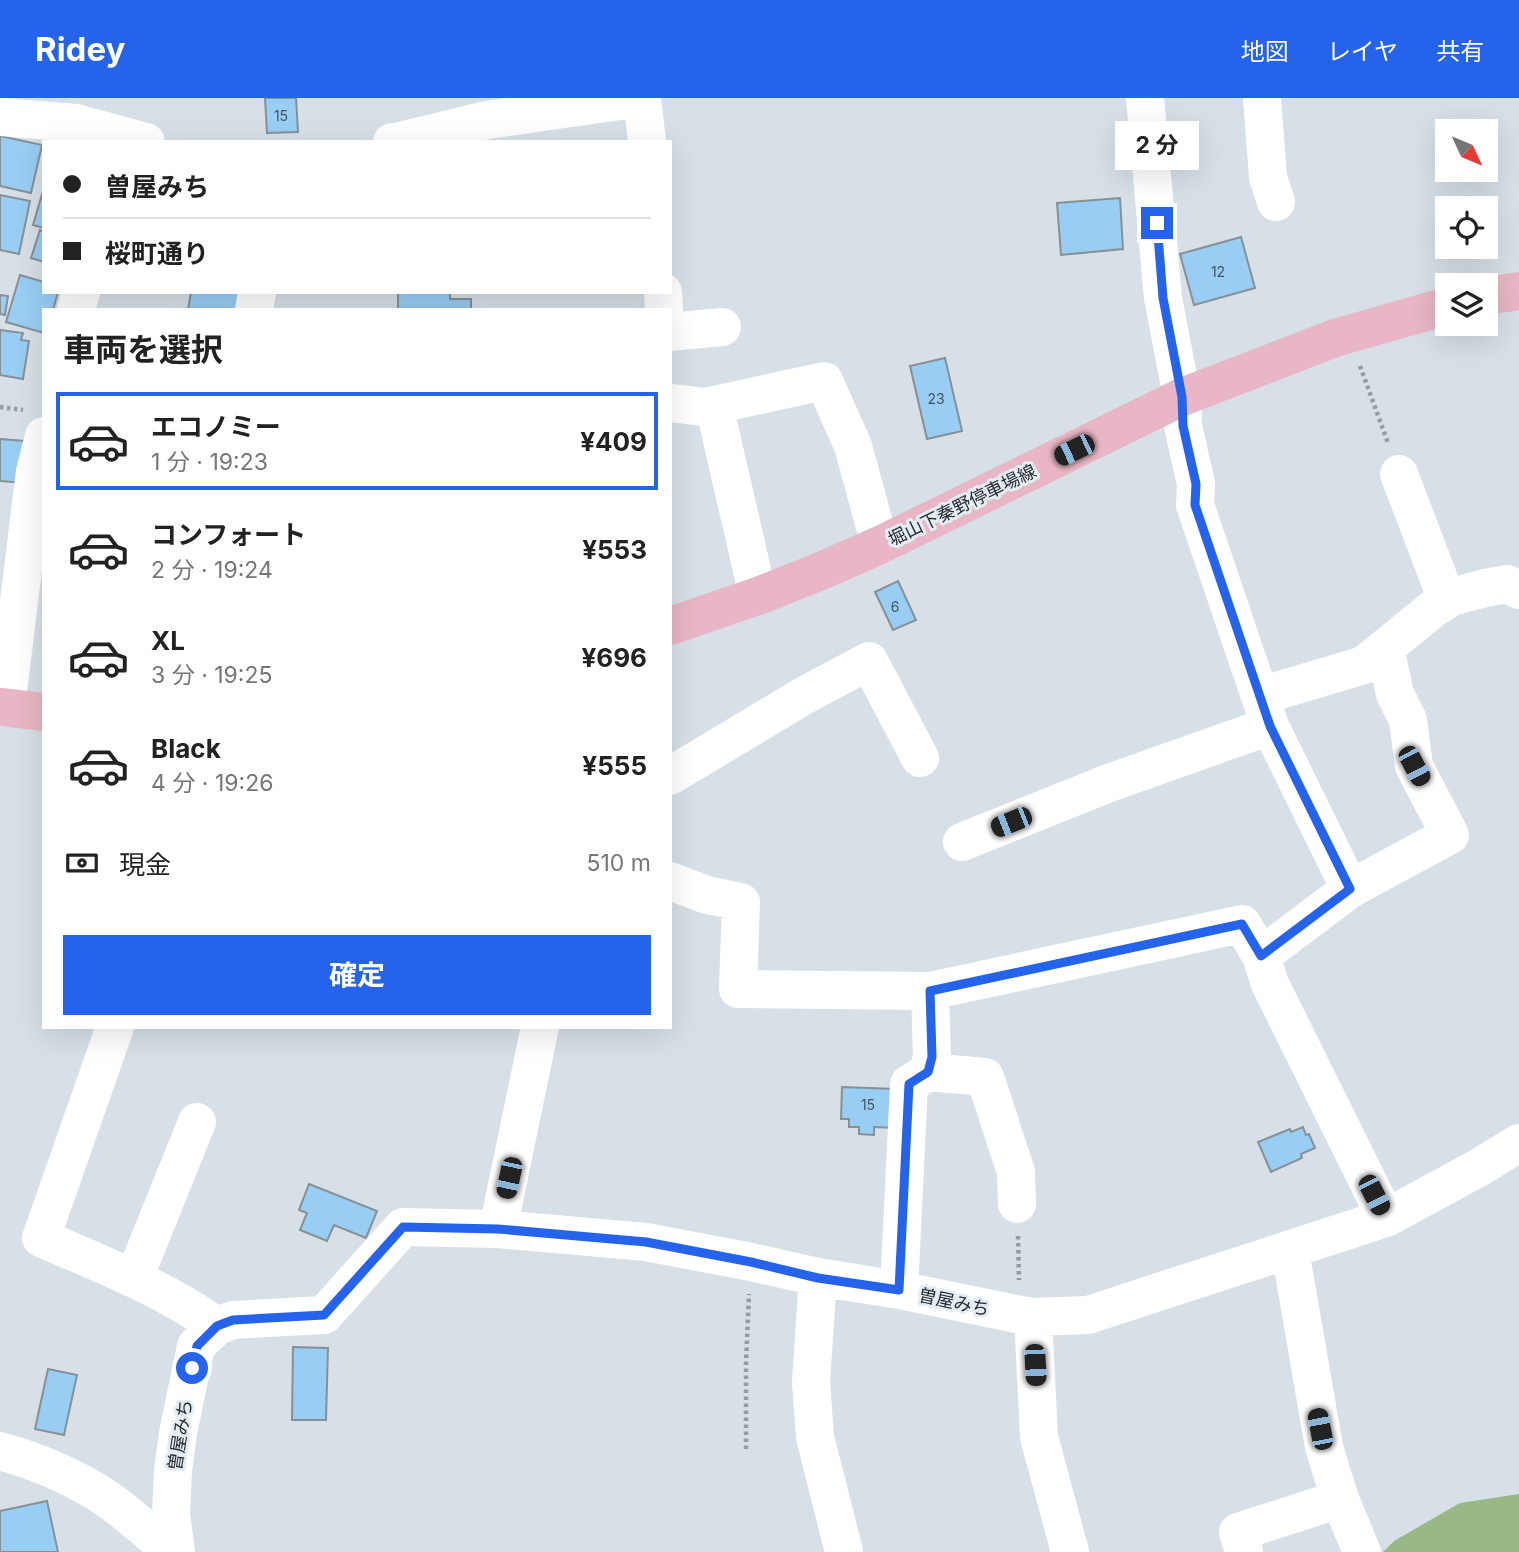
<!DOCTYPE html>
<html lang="ja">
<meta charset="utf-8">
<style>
:root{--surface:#fff;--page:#f6f6f6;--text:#222;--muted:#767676;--line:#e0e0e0;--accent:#2563eb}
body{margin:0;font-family:Inter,"Noto Sans JP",sans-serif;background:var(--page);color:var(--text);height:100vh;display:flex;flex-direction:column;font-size:26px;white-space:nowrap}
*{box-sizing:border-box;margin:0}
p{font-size:23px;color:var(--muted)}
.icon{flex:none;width:38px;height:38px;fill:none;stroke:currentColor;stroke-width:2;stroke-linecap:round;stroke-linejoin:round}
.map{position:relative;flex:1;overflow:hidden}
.details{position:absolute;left:42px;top:210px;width:630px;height:721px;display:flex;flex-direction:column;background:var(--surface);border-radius:0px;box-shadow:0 7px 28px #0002}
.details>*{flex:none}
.top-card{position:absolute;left:42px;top:42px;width:630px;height:154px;border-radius:0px;box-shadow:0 7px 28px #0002;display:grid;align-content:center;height:154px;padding:0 21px;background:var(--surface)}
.needle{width:46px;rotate:134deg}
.buttons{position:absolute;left:1435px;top:21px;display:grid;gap:14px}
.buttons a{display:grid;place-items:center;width:63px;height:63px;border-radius:0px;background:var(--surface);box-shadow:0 7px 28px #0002;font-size:35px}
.end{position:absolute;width:32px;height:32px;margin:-16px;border:9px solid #2563eb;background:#fff;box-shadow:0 0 0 4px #fff}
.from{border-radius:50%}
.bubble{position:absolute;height:49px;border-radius:0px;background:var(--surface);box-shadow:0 7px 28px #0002;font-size:23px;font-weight:700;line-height:49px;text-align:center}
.car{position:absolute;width:21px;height:42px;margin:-21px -10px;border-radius:9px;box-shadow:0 0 5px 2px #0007;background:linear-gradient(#222 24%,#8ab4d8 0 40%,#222 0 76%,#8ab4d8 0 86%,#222 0)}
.top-card b{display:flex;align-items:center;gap:24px;height:66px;font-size:26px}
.top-card b+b{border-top:2px solid var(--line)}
.top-card i{width:18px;height:18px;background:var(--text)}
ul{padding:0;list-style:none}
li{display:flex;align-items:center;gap:21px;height:98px;margin:0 14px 10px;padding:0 7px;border:4px solid transparent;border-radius:0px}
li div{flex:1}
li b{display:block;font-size:26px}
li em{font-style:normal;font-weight:700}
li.on{border-color:var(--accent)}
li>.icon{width:63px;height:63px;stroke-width:1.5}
h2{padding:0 21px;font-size:32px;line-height:84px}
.pay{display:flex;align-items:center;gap:18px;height:77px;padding:0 21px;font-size:26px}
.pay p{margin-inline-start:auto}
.button{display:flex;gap:14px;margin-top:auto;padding:14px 21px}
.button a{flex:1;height:80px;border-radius:0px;background:var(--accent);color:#fff;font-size:28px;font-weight:700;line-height:80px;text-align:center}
header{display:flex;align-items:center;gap:42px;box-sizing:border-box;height:98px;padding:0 35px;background:var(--accent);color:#fff}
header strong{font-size:33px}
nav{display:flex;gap:38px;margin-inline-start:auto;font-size:24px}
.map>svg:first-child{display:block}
.forest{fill:#98b886}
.building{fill:#98cdf4;stroke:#879096;stroke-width:2}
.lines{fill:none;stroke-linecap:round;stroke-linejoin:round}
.path{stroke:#959ca1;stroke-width:4.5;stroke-dasharray:3.5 3.5;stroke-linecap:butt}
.minor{stroke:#fff;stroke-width:38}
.major{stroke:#e8b6c4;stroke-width:38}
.route{stroke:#2563eb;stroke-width:9}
.labels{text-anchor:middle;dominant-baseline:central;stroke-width:6;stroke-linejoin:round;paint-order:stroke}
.number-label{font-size:14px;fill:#455460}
.street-label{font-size:18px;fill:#292c2f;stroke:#e4edf4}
</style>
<header>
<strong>Ridey</strong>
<nav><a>地図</a><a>レイヤ</a><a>共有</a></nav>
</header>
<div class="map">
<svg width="1519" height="1454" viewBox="0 0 1519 1454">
<rect width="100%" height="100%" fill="#d7e0e7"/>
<path class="forest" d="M 1519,1396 L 1519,1454 L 1383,1454 L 1394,1443 L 1460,1405 Z"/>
<path class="building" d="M 265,0 L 296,0 L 298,34 L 267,35 Z
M 0,38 L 42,47 L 31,95 L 0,88 Z
M 43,93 L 44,93 L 44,130 L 33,127 Z
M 0,97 L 30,103 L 19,156 L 0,152 Z
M 1120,100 L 1123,151 L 1061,157 L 1057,105 Z
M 40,132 L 44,134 L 44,164 L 31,160 Z
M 1241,139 L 1255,190 L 1194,207 L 1180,156 Z
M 20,177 L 44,184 L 44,194 L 58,194 L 53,212 L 44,212 L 44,235 L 6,224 Z
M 191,194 L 244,194 L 241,212 L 188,212 Z
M 398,194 L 450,194 L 450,201 L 471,201 L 471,212 L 398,212 Z
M 0,197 L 8,198 L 5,217 L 0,216 Z
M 0,232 L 23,235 L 21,242 L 29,243 L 23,281 L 0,277 Z
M 945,260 L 962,333 L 927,341 L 910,268 Z
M 0,341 L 25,343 L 25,385 L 0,383 Z
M 898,483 L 916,522 L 893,532 L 875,494 Z
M 842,989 L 896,991 L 894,1030 L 874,1029 L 874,1037 L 859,1036 L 859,1029 L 849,1029 L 849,1021 L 841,1021 Z
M 1303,1029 L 1306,1037 L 1309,1036 L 1315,1050 L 1301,1056 L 1302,1060 L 1271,1074 L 1258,1044 L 1290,1031 L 1291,1034 Z
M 309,1086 L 377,1113 L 366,1140 L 334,1127 L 327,1143 L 300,1132 L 307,1115 L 299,1112 Z
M 293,1249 L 328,1250 L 326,1322 L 292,1322 Z
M 48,1271 L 77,1277 L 64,1337 L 35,1331 Z
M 47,1403 L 58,1454 L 0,1454 L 0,1413 Z"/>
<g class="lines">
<path class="path" d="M 1360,268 L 1388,345
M 0,309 L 23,312
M 1018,1138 L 1019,1182
M 746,1351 L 746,1264 L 749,1196"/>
<path class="minor" d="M 642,0 L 647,44
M 1145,0 L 1163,200 L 1182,299 L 1183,328 L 1196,386 L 1195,407 L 1270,628 L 1350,791 L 1261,858 L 1270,886 L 1386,1120
M 1262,0 L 1268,79 L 1276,104
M 0,19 L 76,25 L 146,44
M 392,44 L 400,43 L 487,22 L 641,0
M 663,194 L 664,212
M 76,212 L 81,194
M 254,212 L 257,194
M 670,234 L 722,229
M 670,305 L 705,309 L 824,283 L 853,348 L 880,447
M 719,329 L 758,498
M 1399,376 L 1447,502
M 1260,598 L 1364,567 L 1434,510 L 1452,499 L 1485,490 L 1507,486 L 1519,492
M 6,610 L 35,373 L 44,338
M 670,678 L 805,597 L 869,563 L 920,660
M 962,744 L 1109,685 L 1270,628
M 670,783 L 707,797 L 741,804 L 738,891 L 930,893 L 1242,826 L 1261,858
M 1350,791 L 1450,737 L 1414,668 L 1408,622 L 1395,596 L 1385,550
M 115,929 L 41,1140 C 101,1166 163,1190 217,1228
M 928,974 L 932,959 L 930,893
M 498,1131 L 540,929
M 1290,1152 L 1324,1349 L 1340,1401 L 1362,1454
M 818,1179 L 811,1284 L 815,1339 L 844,1454
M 134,1180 L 197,1024
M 899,1192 L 909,986 L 928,974 L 985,979 L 1016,1074 L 1017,1106
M 1033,1219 L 1039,1339 L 1070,1454
M 0,1353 C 33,1362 65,1375 95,1393 C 123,1410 147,1433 172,1454
M 176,1454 L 171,1416 L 173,1373 L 178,1335 L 196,1248 L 217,1228 L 233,1222 L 324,1217 L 403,1129 L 498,1131 L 646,1144 L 751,1164 L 818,1179 L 899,1192 L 1021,1217 L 1033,1219 L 1088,1217 L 1386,1120 L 1480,1069 L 1519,1045
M 1244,1454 L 1238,1434 L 1340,1401"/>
<path class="major" d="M 1486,198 L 1519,193
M 670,528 L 758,498 L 821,473 L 880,447 L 1182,299 L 1335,240 L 1447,208
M 0,609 L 44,614"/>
</g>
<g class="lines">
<path class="route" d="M 192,1270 L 197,1248 L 217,1228 L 233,1222 L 324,1217 L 403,1129 L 498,1131 L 646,1144 L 751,1164 L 818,1180 L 899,1192 L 909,986 L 928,974 L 932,959 L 930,893 L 1242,826 L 1261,858 L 1350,791 L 1270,628 L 1195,407 L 1196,386 L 1183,328 L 1182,299 L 1163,200 L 1157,125"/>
</g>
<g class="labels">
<g class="number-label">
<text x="281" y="17">15</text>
<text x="1218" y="173">12</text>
<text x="936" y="300">23</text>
<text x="895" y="508">6</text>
<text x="868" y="1006">15</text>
</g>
<g class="street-label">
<text transform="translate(962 407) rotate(-26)">堀山下秦野停車場線</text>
<text transform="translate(954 1204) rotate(12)">曽屋みち</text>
<text transform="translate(180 1337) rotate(-81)">曽屋みち</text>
</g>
</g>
</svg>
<div class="buttons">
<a><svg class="needle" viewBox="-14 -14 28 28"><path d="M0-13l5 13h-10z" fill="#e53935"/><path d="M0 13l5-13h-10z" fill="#767676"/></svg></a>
<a><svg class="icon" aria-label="locate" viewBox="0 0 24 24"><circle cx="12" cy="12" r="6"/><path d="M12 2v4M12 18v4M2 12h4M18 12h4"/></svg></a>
<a><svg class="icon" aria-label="layers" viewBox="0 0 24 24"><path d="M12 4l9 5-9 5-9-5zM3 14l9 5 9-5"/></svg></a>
</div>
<i class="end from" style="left:192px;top:1270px"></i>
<i class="end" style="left:1157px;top:125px"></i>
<div class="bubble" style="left:1115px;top:23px;width:84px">2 分</div>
<i class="car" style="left:1074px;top:352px;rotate:244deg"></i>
<i class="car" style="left:1414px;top:668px;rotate:152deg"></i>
<i class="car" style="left:1011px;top:724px;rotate:248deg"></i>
<i class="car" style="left:509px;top:1080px;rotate:192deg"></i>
<i class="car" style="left:1374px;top:1097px;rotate:153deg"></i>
<i class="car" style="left:1035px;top:1267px;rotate:177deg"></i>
<i class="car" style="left:1320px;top:1331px;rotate:349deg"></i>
<div class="top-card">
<b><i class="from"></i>曽屋みち</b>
<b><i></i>桜町通り</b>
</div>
<section class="details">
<h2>車両を選択</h2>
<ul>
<li class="on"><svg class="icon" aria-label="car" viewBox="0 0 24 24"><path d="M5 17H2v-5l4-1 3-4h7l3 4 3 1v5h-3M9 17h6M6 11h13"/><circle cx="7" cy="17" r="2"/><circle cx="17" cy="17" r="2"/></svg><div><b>エコノミー</b><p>1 分 · 19:23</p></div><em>¥409</em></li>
<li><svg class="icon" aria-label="car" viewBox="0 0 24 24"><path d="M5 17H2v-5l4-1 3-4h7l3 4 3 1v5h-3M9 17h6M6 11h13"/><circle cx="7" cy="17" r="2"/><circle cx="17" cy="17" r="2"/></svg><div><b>コンフォート</b><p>2 分 · 19:24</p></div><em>¥553</em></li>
<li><svg class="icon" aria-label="car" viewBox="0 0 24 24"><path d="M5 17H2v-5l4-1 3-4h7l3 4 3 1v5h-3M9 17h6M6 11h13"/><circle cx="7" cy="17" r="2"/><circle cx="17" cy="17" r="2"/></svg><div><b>XL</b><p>3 分 · 19:25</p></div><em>¥696</em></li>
<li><svg class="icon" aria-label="car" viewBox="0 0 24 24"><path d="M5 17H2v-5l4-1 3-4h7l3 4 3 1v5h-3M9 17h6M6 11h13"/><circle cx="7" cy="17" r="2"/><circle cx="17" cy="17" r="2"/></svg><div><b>Black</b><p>4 分 · 19:26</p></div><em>¥555</em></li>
</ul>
<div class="pay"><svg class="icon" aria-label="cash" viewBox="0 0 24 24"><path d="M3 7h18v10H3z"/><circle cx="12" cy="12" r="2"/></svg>現金<p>510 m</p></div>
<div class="button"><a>確定</a></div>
</section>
</div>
